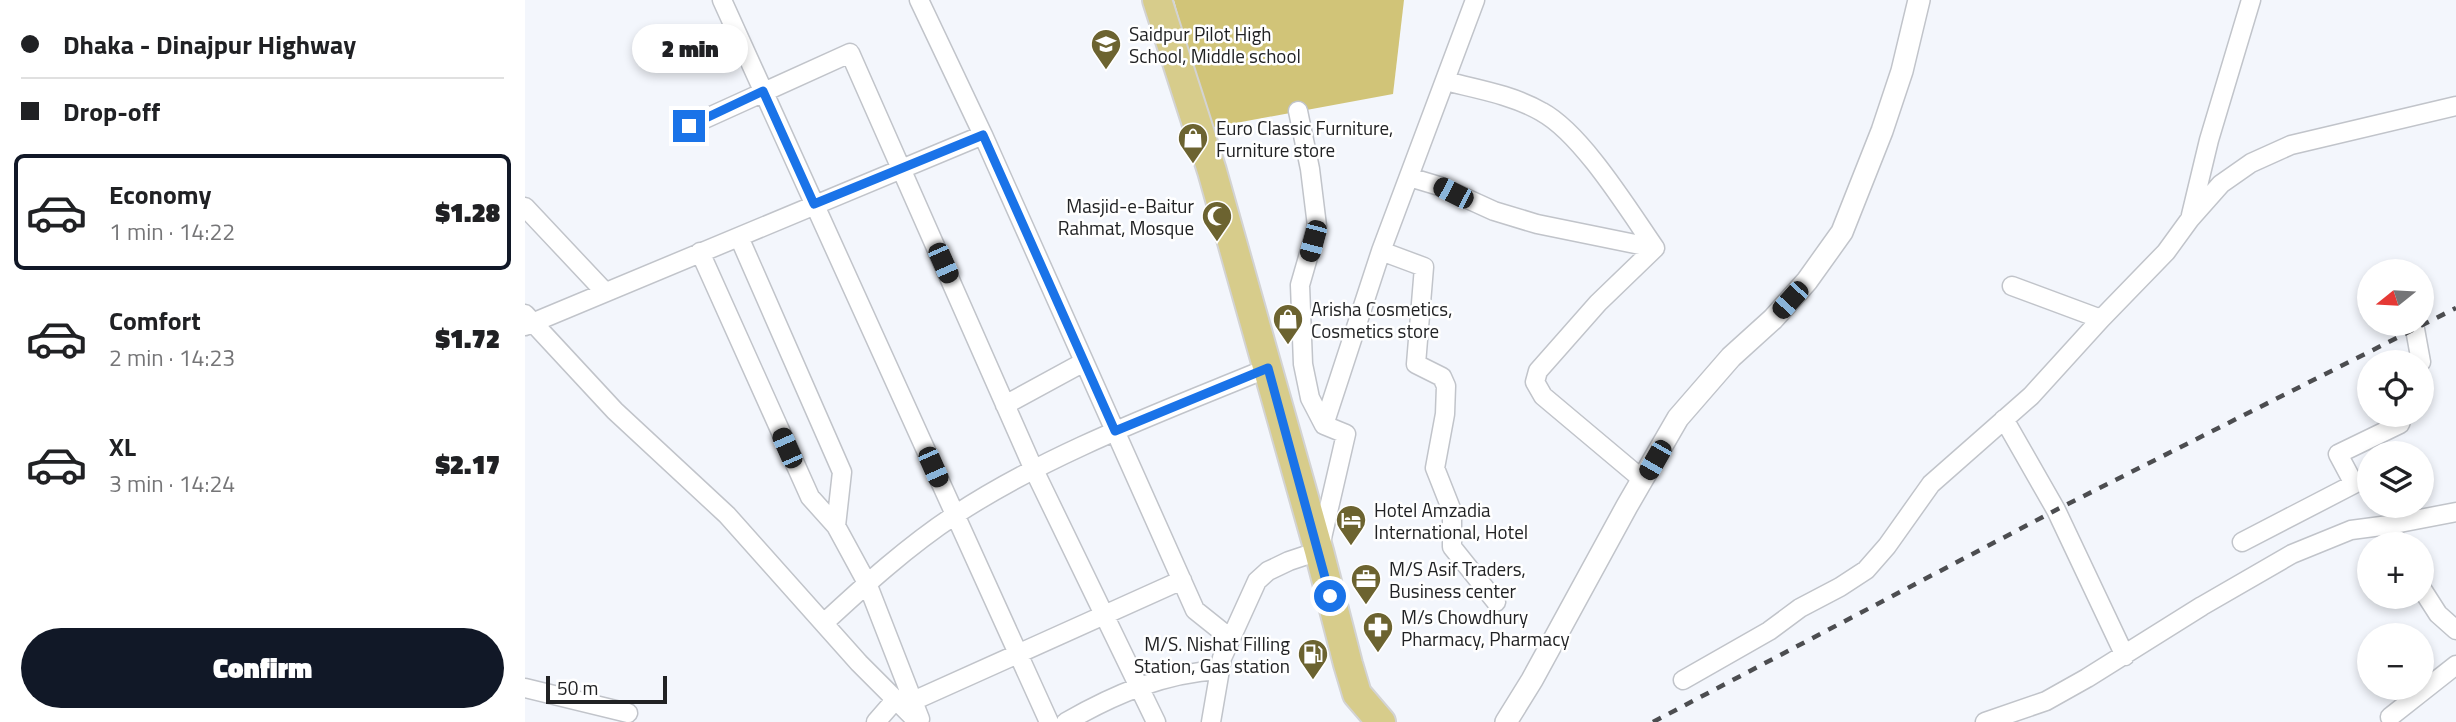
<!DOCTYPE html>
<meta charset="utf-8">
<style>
:root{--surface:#fff;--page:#f6f6f6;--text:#202124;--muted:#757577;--line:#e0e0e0;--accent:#111827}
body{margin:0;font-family:"Titillium Web",sans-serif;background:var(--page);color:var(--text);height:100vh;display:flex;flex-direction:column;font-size:26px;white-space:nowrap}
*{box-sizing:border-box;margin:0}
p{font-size:23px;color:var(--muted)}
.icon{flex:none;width:38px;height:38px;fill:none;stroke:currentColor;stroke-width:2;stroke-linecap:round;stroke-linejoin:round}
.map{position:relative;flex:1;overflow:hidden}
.sheet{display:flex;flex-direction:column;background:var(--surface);width:525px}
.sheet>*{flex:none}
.banner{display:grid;align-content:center;height:154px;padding:0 21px;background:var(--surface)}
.needle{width:46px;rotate:252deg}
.controls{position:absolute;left:1832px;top:259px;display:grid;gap:14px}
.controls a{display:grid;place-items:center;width:77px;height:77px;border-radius:50%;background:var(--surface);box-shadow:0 4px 10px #0003;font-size:35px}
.scale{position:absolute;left:21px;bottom:18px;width:121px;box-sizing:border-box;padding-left:7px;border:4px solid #212224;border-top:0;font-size:19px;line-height:24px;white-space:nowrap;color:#212224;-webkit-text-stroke:5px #fff;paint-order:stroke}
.end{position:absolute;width:32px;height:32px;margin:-16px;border:9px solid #1a73e8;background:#fff;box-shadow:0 0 0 4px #fff}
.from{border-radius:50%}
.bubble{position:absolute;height:49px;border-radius:24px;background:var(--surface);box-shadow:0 4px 10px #0003;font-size:23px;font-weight:800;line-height:49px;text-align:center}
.car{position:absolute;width:21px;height:42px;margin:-21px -10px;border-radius:9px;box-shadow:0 0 5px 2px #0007;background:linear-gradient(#222 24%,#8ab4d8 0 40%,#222 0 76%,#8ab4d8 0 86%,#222 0)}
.banner b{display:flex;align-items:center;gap:24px;height:66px;font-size:26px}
.banner b+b{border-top:2px solid var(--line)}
.banner i{width:18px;height:18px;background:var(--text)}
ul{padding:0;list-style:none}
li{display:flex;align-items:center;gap:21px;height:116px;margin:0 14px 10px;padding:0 7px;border:4px solid transparent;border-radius:10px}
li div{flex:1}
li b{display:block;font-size:26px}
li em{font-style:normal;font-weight:800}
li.selected{border-color:var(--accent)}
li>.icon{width:63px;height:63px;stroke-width:1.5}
.action{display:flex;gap:14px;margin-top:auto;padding:14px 21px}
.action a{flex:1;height:80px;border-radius:42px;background:var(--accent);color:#fff;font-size:28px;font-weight:800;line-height:80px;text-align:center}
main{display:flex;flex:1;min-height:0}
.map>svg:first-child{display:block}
.green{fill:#d1c478}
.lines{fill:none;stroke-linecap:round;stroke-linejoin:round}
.minor-casing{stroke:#c1c4ca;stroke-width:21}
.tertiary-casing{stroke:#c1c4ca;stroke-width:24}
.trunk-casing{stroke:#d3d3d3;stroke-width:32}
.minor{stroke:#fff;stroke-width:18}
.tertiary{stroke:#fff;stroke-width:21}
.trunk{stroke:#d7cc8b;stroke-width:28}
.rail{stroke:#4c4d50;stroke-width:4.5;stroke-dasharray:9 9;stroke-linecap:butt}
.route{stroke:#1a73e8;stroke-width:9}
.labels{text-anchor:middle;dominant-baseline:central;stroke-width:5;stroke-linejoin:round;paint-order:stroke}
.poi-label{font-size:19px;fill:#212224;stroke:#fff;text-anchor:start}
</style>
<main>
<section class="sheet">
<div class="banner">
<b><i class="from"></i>Dhaka - Dinajpur Highway</b>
<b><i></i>Drop-off</b>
</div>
<ul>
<li class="selected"><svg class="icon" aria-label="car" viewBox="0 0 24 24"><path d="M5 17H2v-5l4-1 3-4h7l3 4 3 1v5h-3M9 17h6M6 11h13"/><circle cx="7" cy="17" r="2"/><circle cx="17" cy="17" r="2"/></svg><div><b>Economy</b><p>1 min · 14:22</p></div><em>$1.28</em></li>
<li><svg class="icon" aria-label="car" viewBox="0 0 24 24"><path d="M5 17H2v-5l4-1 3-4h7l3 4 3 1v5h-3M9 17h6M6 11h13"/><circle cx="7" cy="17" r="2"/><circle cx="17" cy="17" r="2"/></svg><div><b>Comfort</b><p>2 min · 14:23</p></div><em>$1.72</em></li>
<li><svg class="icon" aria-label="car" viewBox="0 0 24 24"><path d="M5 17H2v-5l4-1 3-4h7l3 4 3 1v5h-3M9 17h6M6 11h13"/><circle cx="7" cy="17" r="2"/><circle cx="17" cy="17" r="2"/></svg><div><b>XL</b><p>3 min · 14:24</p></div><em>$2.17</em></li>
</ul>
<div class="action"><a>Confirm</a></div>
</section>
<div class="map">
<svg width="1931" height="722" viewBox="0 0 1931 722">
<rect width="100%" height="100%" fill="#f3f6fc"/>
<path class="green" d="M 649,0 L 879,0 L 868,94 L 684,128 Z"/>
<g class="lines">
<g class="minor-casing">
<path id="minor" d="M 197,0 L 524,722
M 394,0 L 458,135 L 670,610 L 705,638
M 920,81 C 952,89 988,95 1017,112 C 1057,134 1103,209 1130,248 L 1073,303 L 1013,371 L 1010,382 L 1018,396 L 1118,480
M 773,111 L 785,169 L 792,226 L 775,285 L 778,364 L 785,398 L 799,425
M 164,126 L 325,53 L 509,470 L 631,722
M 884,177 L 914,186 L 969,211 L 1012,224 L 1130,248
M 0,207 L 80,292
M 1666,215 L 1684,140 L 1726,0
M 214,237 L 317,472 L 311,526
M 856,251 L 899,267 L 891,364 L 917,377 L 921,386 L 920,414 L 910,468 L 927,511 L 927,547 L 971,602
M 175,252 L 285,497 L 311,526 L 342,583 L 395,719
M 1487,286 L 1576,319
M 0,314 L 90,411 L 202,515 L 334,663 L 393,722
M 0,326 L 458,135
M 1890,329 L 1896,362
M 480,405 L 559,362
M 1479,419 L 1531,510 L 1600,656
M 1717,542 L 1829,484 L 1813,454 L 1875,424 L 1878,415
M 1873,544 L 1864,525 L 1931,512
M 1897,589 L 1913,614 L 1931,630
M 299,623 C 340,585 383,546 430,515 C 524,453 639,411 743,368
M 1158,680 L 1244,631 L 1275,608 L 1315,587 L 1341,570 L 1362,546 L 1406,484 L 1506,396 L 1576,319 L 1641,252 L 1665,219 L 1696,184 L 1726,163 L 1766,145 L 1931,106
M 0,688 L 103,713
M 388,701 L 657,580
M 1865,717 L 1931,665
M 351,722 L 371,699
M 541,722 C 590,694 639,673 695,670
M 686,722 L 697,658 L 732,581 L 743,571 L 764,561 L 794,551 L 821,434 L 799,425 L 856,251 L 950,0
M 1460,722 L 1521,701 L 1562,678 L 1677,606 L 1767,554 L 1826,530 L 1864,525"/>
</g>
<g class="tertiary-casing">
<path id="tertiary" d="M 981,722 L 1007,680 L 1102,506 L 1153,418 L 1206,357 L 1248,319 L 1282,281 L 1317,232 L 1357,131 L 1377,71 L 1394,0"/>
</g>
<g class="trunk-casing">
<path id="trunk" d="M 632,0 L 687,171 L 794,551 L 823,664 L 832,694 L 856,722"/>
</g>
<use href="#minor" class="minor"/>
<use href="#tertiary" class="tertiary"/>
<use href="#trunk" class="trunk"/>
<path class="rail" d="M 1128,722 L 1531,510 L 1931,308"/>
</g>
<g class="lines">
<path class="route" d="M 164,126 L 238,91 L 289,204 L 458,135 L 590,431 L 743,368 L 805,596"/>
</g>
<defs>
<g id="school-pin" transform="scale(1.575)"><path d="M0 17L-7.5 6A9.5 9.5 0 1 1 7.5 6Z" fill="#6c6330" stroke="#fff"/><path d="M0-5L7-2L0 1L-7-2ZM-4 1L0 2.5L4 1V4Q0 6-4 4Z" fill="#fff"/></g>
<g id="shop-pin" transform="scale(1.575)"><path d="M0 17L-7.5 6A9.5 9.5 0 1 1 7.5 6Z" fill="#6c6330" stroke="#fff"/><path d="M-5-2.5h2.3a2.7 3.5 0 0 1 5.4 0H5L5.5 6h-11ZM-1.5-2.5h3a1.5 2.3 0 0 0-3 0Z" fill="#fff"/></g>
<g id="mosque-pin" transform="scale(1.575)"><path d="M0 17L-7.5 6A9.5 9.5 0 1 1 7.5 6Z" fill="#6c6330" stroke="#fff"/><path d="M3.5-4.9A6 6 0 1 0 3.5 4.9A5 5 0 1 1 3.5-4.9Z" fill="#fff"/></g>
<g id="hotel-pin" transform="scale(1.575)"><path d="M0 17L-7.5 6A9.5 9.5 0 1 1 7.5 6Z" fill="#6c6330" stroke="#fff"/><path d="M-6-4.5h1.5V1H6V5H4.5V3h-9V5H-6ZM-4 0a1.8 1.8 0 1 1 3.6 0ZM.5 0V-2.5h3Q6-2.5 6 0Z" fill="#fff"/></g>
<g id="office-pin" transform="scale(1.575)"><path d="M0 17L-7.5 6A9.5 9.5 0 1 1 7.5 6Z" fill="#6c6330" stroke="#fff"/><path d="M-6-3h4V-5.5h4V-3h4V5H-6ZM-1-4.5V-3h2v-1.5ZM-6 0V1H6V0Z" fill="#fff"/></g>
<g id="pharmacy-pin" transform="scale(1.575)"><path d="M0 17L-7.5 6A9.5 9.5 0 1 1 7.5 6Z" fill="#6c6330" stroke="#fff"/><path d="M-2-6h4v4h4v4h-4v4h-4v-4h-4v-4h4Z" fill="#fff"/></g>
<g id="fuel-pin" transform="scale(1.575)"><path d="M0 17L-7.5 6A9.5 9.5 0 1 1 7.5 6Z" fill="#6c6330" stroke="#fff"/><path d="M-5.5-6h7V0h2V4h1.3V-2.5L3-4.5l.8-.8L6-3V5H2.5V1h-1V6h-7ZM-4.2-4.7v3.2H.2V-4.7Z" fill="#fff"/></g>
</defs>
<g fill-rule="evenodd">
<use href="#school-pin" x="581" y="44"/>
<use href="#shop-pin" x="668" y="138"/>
<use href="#mosque-pin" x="692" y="216"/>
<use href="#shop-pin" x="763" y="319"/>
<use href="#hotel-pin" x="826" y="520"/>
<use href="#office-pin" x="841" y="579"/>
<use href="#pharmacy-pin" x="853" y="627"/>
<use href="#fuel-pin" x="788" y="654"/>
</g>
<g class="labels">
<g class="poi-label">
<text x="604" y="33">Saidpur Pilot High<tspan x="604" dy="22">School, Middle school</tspan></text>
<text x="691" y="127">Euro Classic Furniture,<tspan x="691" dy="22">Furniture store</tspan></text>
<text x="669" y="205" text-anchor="end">Masjid-e-Baitur<tspan x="669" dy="22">Rahmat, Mosque</tspan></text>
<text x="786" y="308">Arisha Cosmetics,<tspan x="786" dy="22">Cosmetics store</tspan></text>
<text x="849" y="509">Hotel Amzadia<tspan x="849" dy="22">International, Hotel</tspan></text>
<text x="864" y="568">M/S Asif Traders,<tspan x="864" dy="22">Business center</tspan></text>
<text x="876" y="616">M/s Chowdhury<tspan x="876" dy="22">Pharmacy, Pharmacy</tspan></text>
<text x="765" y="643" text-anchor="end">M/S. Nishat Filling<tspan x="765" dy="22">Station, Gas station</tspan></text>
</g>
</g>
</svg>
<div class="controls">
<a><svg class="needle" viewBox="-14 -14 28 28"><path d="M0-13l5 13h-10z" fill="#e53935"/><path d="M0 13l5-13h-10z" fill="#757577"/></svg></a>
<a><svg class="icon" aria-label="locate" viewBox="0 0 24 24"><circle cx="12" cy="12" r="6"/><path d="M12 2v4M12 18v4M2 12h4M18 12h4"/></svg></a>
<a><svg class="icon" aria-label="layers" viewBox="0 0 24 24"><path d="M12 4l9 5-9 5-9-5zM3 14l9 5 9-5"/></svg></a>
<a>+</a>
<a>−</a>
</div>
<div class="scale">50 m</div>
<i class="end from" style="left:805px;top:596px"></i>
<i class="end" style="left:164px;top:126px"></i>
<div class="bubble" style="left:107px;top:24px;width:116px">2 min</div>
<i class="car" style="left:928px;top:193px;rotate:297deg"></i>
<i class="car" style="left:788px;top:241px;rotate:195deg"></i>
<i class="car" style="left:418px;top:263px;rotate:156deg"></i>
<i class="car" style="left:1265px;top:300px;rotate:222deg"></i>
<i class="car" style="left:262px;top:448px;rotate:336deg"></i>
<i class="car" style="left:1130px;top:460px;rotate:210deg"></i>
<i class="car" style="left:408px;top:467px;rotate:156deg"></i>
</div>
</main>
